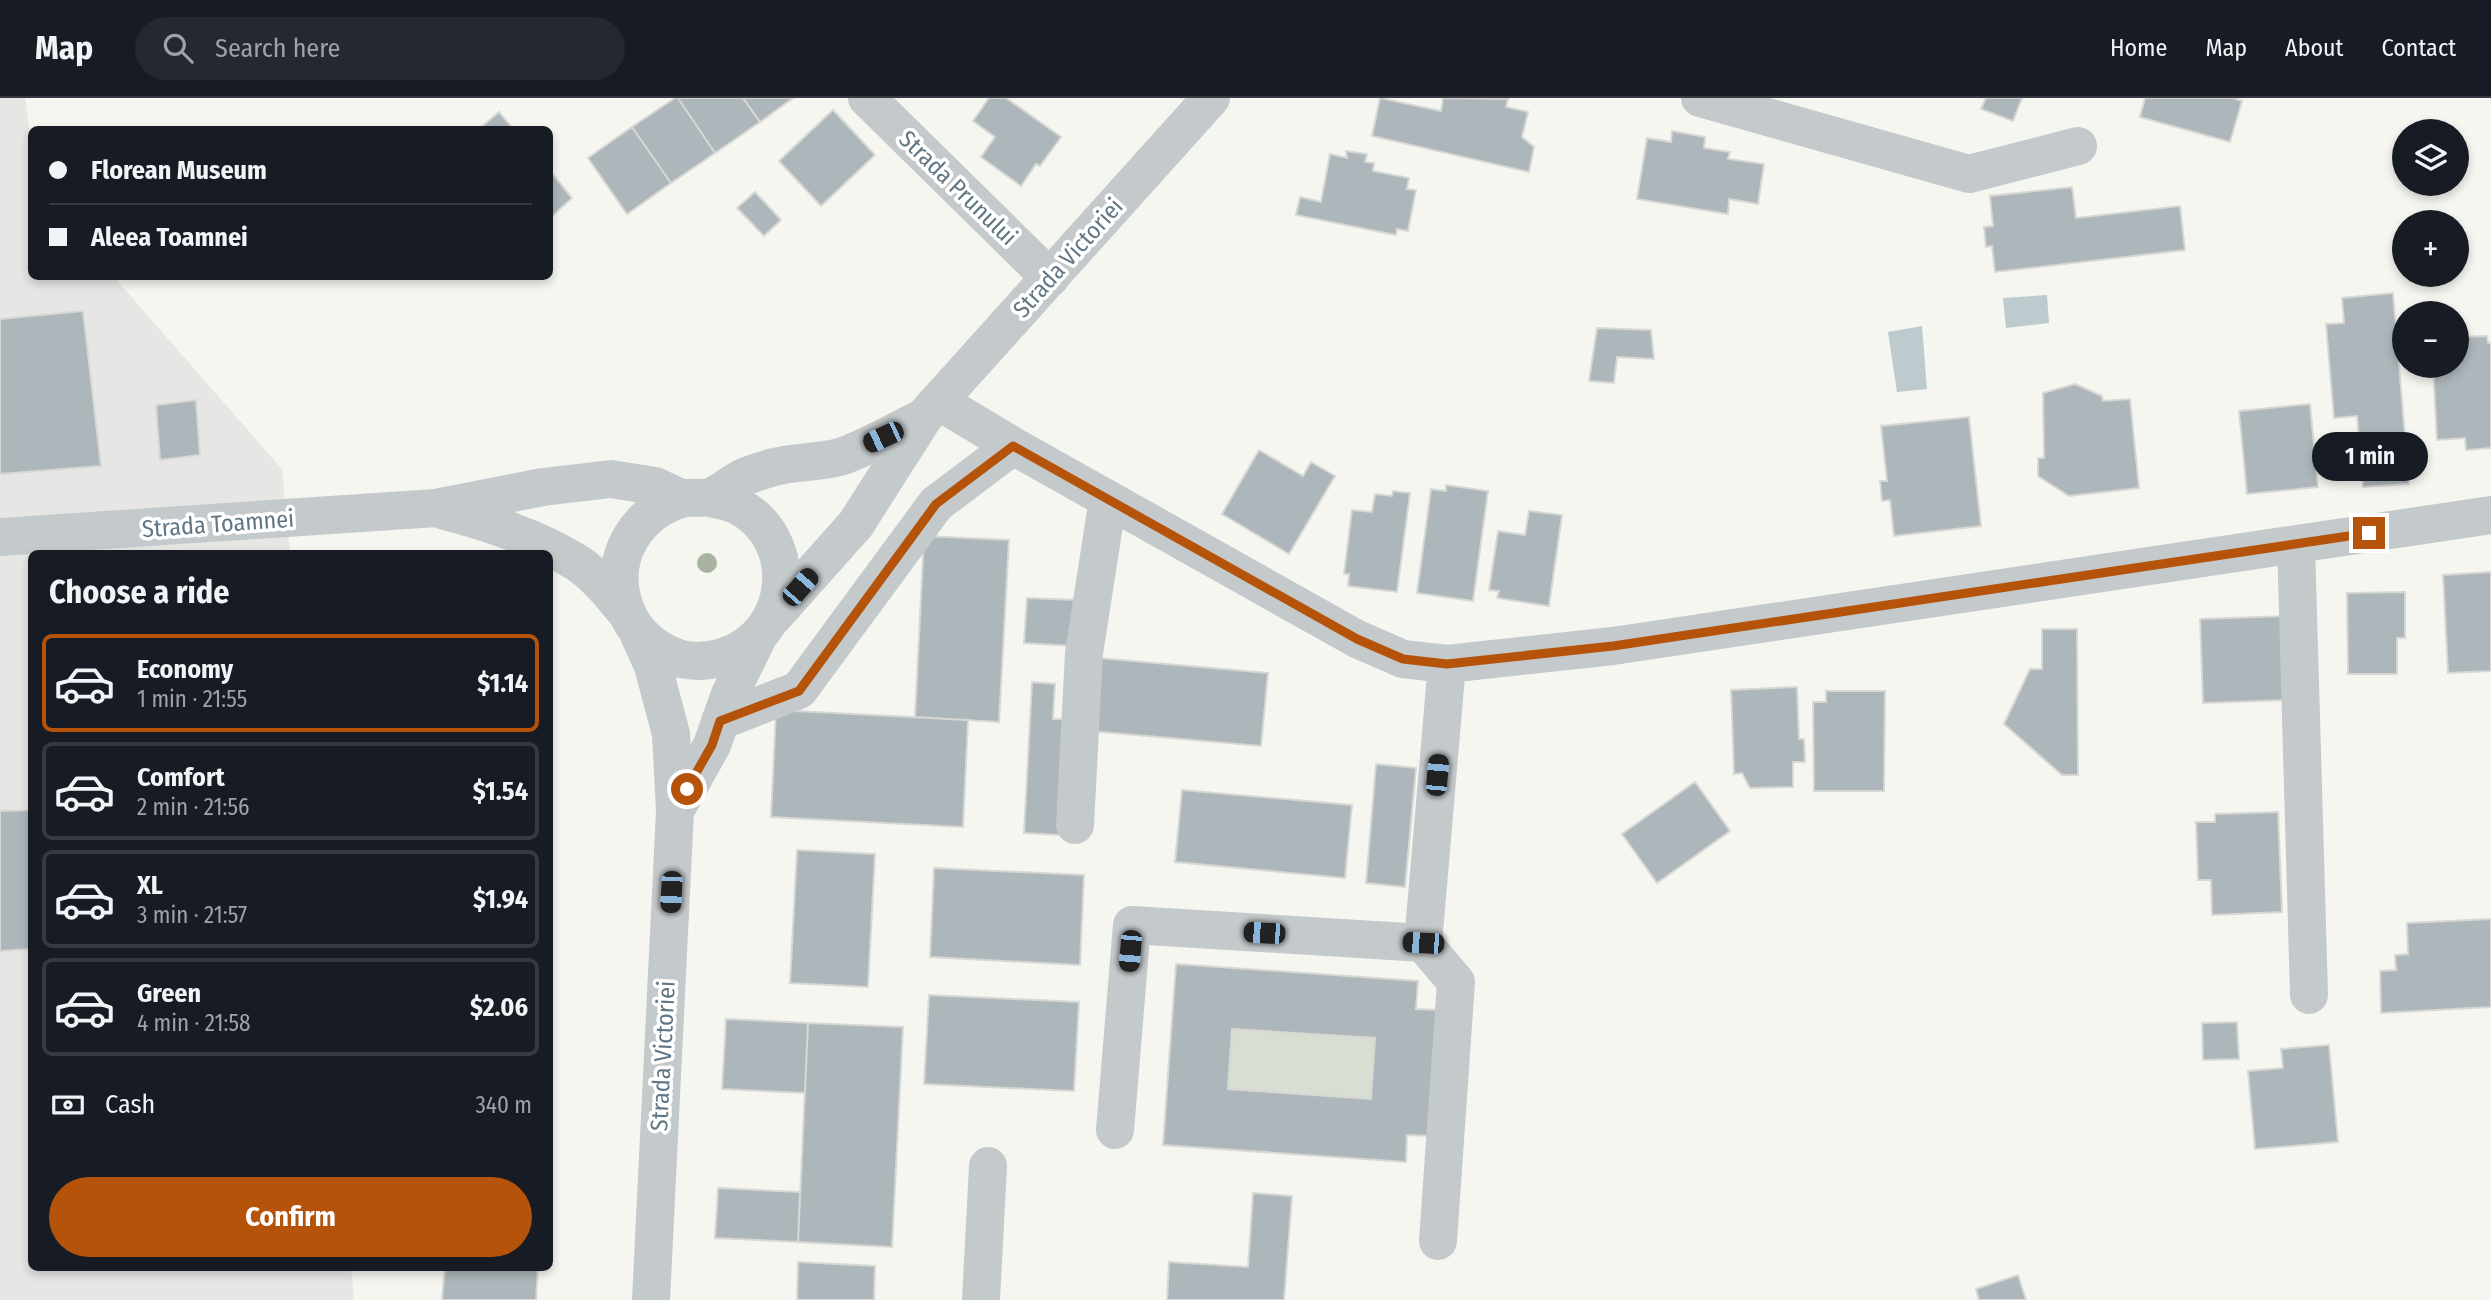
<!DOCTYPE html>
<meta charset="utf-8">
<style>
:root{--surface:#171b24;--page:#242831;--text:#f1f3f6;--muted:#9ea1a6;--line:#363941;--accent:#b45309}
body{margin:0;font-family:"Fira Sans Condensed",sans-serif;background:var(--page);color:var(--text);height:100vh;display:flex;flex-direction:column;font-size:26px;white-space:nowrap}
*{box-sizing:border-box;margin:0}
p{font-size:23px;color:var(--muted)}
.icon{flex:none;width:38px;height:38px;fill:none;stroke:currentColor;stroke-width:2;stroke-linecap:round;stroke-linejoin:round}
.map{position:relative;flex:1;overflow:hidden}
.side{position:absolute;left:28px;top:452px;width:525px;height:721px;display:flex;flex-direction:column;background:var(--surface);border-radius:10px;box-shadow:0 4px 10px #0003}
.side>*{flex:none}
.banner{position:absolute;left:28px;top:28px;width:525px;height:154px;border-radius:10px;box-shadow:0 4px 10px #0003;display:grid;align-content:center;height:154px;padding:0 21px;background:var(--surface)}
.tools{position:absolute;left:2392px;top:21px;display:grid;gap:14px}
.tools a{display:grid;place-items:center;width:77px;height:77px;border-radius:50%;background:var(--surface);box-shadow:0 4px 10px #0003;font-size:35px}
.end{position:absolute;width:32px;height:32px;margin:-16px;border:9px solid #b45309;background:#fff;box-shadow:0 0 0 4px #fff}
.from{border-radius:50%}
.bubble{position:absolute;height:49px;border-radius:24px;background:var(--surface);box-shadow:0 4px 10px #0003;font-size:23px;font-weight:700;line-height:49px;text-align:center}
.car{position:absolute;width:21px;height:42px;margin:-21px -10px;border-radius:9px;box-shadow:0 0 5px 2px #0007;background:linear-gradient(#222 24%,#8ab4d8 0 40%,#222 0 76%,#8ab4d8 0 86%,#222 0)}
.banner b{display:flex;align-items:center;gap:24px;height:66px;font-size:26px}
.banner b+b{border-top:2px solid var(--line)}
.banner i{width:18px;height:18px;background:var(--text)}
ul{padding:0;list-style:none}
li{display:flex;align-items:center;gap:21px;height:98px;margin:0 14px 10px;padding:0 7px;border:4px solid var(--line);border-radius:10px}
li div{flex:1}
li b{display:block;font-size:26px}
li em{font-style:normal;font-weight:700}
li.on{border-color:var(--accent)}
li>.icon{width:63px;height:63px;stroke-width:1.5}
h2{padding:0 21px;font-size:32px;line-height:84px}
.pay{display:flex;align-items:center;gap:18px;height:77px;padding:0 21px;font-size:26px}
.pay p{margin-inline-start:auto}
.cta{display:flex;gap:14px;margin-top:auto;padding:14px 21px}
.cta a{flex:1;height:80px;border-radius:42px;background:var(--accent);color:#fff;font-size:28px;font-weight:700;line-height:80px;text-align:center}
header{display:flex;align-items:center;gap:42px;box-sizing:border-box;height:98px;padding:0 35px;background:var(--surface);border-bottom:2px solid var(--line)}
header strong{font-size:33px}
nav{display:flex;gap:38px;margin-inline-start:auto;font-size:24px}
.search{width:490px;height:63px;background:var(--page);display:flex;align-items:center;gap:18px;box-sizing:border-box;padding:0 24px;border-radius:38px;color:var(--muted);font-size:26px}
.map>svg:first-child{display:block}
.built{fill:#e6e7e5}
.green{fill:#d7ded2}
.water{fill:#bdcbcf}
.building{fill:#adb6ba;stroke:#d7d7d4;stroke-width:2;fill-rule:evenodd}
.lines{fill:none;stroke-linecap:round;stroke-linejoin:round}
.minor{stroke:#c4c9cb;stroke-width:38}
.tree{fill:#a8b3a2}
.route{stroke:#b45309;stroke-width:9}
.labels{text-anchor:middle;dominant-baseline:central;stroke-width:7;stroke-linejoin:round;paint-order:stroke}
.street-label{font-size:24px;fill:#627785;stroke:#fff}
</style>
<header>
<strong>Map</strong>
<div class="search"><svg class="icon" aria-label="search" viewBox="0 0 24 24"><circle cx="10" cy="10" r="6"/><path d="M15 15l6 6"/></svg>Search here</div>
<nav><a>Home</a><a>Map</a><a>About</a><a>Contact</a></nav>
</header>
<div class="map">
<svg width="2491" height="1202" viewBox="0 0 2491 1202">
<rect width="100%" height="100%" fill="#f6f6f1"/>
<path class="built" d="M 0,0 L 25,0 L 32,54 L 32,178 L 114,179 L 282,371 L 290,455 L 32,455 L 32,1169 L 351,1169 L 354,1202 L 0,1202 Z"/>
<path class="green" d="M 1232,931 L 1375,940 L 1371,1001 L 1228,991 Z"/>
<path class="water" d="M 2047,197 L 2049,225 L 2006,230 L 2003,200 Z
M 1922,228 L 1927,291 L 1897,294 L 1888,234 Z"/>
<path class="building" d="M 675,0 L 678,0 L 715,55 L 671,85 L 632,29 Z
M 678,0 L 743,0 L 760,24 L 715,55 Z
M 743,0 L 793,0 L 760,24 Z
M 989,0 L 1006,0 L 1061,39 L 1040,68 L 1036,66 L 1021,88 L 981,59 L 995,39 L 973,23 Z
M 1380,0 L 1441,13 L 1443,0 L 1508,1 L 1506,9 L 1528,14 L 1522,39 L 1534,49 L 1529,74 L 1372,38 Z
M 1986,0 L 2022,0 L 2013,23 L 1981,11 Z
M 2145,0 L 2233,0 L 2242,3 L 2230,44 L 2140,19 Z
M 833,12 L 875,57 L 821,108 L 779,63 Z
M 499,14 L 514,32 L 478,32 Z
M 632,29 L 671,85 L 627,116 L 588,60 Z
M 1672,33 L 1705,39 L 1704,50 L 1730,54 L 1728,61 L 1764,66 L 1758,106 L 1729,101 L 1728,116 L 1637,101 L 1647,40 L 1671,44 Z
M 1346,53 L 1367,56 L 1365,64 L 1374,65 L 1373,73 L 1409,80 L 1407,91 L 1416,92 L 1408,133 L 1397,131 L 1396,137 L 1296,117 L 1300,99 L 1321,104 L 1330,56 L 1347,60 Z
M 550,73 L 572,100 L 550,120 Z
M 2072,89 L 2076,120 L 2180,108 L 2185,152 L 1995,174 L 1992,148 L 1986,149 L 1984,129 L 1993,128 L 1990,98 Z
M 755,94 L 781,122 L 764,138 L 737,110 Z
M 2393,195 L 2409,386 L 2363,389 L 2357,318 L 2334,320 L 2326,226 L 2344,225 L 2342,200 Z
M 83,213 L 101,368 L 0,376 L 0,221 Z
M 1597,230 L 1651,232 L 1654,261 L 1617,259 L 1614,285 L 1589,283 Z
M 2487,238 L 2488,245 L 2491,245 L 2491,350 L 2466,352 L 2465,340 L 2437,342 L 2433,268 L 2457,268 L 2457,239 Z
M 2075,286 L 2102,298 L 2103,303 L 2130,301 L 2139,390 L 2069,398 L 2038,378 L 2038,360 L 2044,360 L 2043,295 Z
M 196,302 L 200,357 L 160,362 L 156,307 Z
M 2310,306 L 2318,389 L 2247,396 L 2239,313 Z
M 1969,319 L 1981,428 L 1894,438 L 1890,402 L 1882,403 L 1880,383 L 1887,383 L 1881,328 Z
M 1259,352 L 1303,378 L 1311,364 L 1335,378 L 1289,456 L 1222,416 Z
M 1446,387 L 1488,393 L 1473,503 L 1417,495 L 1431,391 L 1446,393 Z
M 1393,393 L 1410,395 L 1397,494 L 1348,488 L 1349,476 L 1344,476 L 1352,412 L 1372,414 L 1375,396 L 1392,398 Z
M 1529,413 L 1562,417 L 1549,508 L 1497,500 L 1499,493 L 1489,492 L 1498,433 L 1525,437 Z
M 924,438 L 1009,442 L 999,624 L 915,619 Z
M 2491,474 L 2491,573 L 2448,575 L 2443,477 Z
M 2405,494 L 2405,540 L 2397,540 L 2397,576 L 2348,576 L 2347,495 Z
M 1027,500 L 1076,502 L 1073,548 L 1024,545 Z
M 2287,518 L 2289,602 L 2203,605 L 2200,521 Z
M 2042,531 L 2077,531 L 2078,677 L 2062,677 L 2004,626 L 2030,571 L 2042,571 Z
M 1098,560 L 1268,575 L 1261,648 L 1091,633 Z
M 1032,584 L 1055,586 L 1053,621 L 1066,621 L 1060,737 L 1024,735 Z
M 1797,589 L 1799,641 L 1804,641 L 1805,664 L 1793,664 L 1793,689 L 1750,690 L 1742,675 L 1734,676 L 1731,592 Z
M 1826,593 L 1885,593 L 1884,693 L 1814,693 L 1813,604 L 1826,604 Z
M 776,612 L 968,622 L 963,729 L 771,719 Z
M 1376,666 L 1416,670 L 1405,789 L 1366,785 Z
M 1695,684 L 1730,733 L 1657,785 L 1622,736 Z
M 1182,692 L 1352,707 L 1345,780 L 1175,764 Z
M 32,712 L 32,851 L 0,853 L 0,713 Z
M 2278,714 L 2282,814 L 2212,817 L 2211,782 L 2198,782 L 2196,724 L 2215,724 L 2215,716 Z
M 797,752 L 875,756 L 868,889 L 790,885 Z
M 934,770 L 1084,777 L 1080,867 L 930,859 Z
M 2491,821 L 2491,909 L 2381,915 L 2380,873 L 2396,872 L 2395,857 L 2408,856 L 2407,825 Z
M 1176,866 L 1418,883 L 1416,911 L 1438,912 L 1430,1038 L 1407,1037 L 1406,1064 L 1163,1047 ZM 1232,931 L 1375,940 L 1371,1001 L 1228,991 Z
M 929,897 L 1079,904 L 1074,993 L 924,986 Z
M 726,921 L 808,925 L 805,995 L 722,991 Z
M 2237,924 L 2239,961 L 2203,962 L 2202,925 Z
M 808,925 L 903,929 L 892,1149 L 798,1144 Z
M 2329,947 L 2338,1044 L 2255,1051 L 2248,973 L 2283,970 L 2281,951 Z
M 718,1090 L 800,1094 L 798,1144 L 715,1140 Z
M 1253,1095 L 1292,1098 L 1284,1202 L 1167,1202 L 1169,1164 L 1248,1169 Z
M 798,1164 L 875,1168 L 874,1202 L 797,1202 Z
M 445,1169 L 538,1169 L 536,1202 L 442,1202 Z
M 2018,1177 L 2026,1202 L 1979,1202 L 1976,1191 Z"/>
<g class="lines">
<path class="minor" d="M 867,0 L 1050,180
M 1700,0 L 1969,76 L 2078,48
M 938,303 L 1013,348 L 1357,541 L 1403,561 L 1447,566 L 1613,548 L 2491,417
M 710,400 C 718,402 728,403 736,407 C 802,439 794,537 723,559 C 710,563 694,564 681,561 C 651,552 629,530 622,500 C 611,456 638,414 681,401 C 691,398 703,402 712,398 C 723,394 733,384 744,379 C 753,375 764,372 774,369 C 796,363 821,365 843,358 C 870,348 898,332 924,319
M 442,412 C 488,424 539,440 579,466 C 598,479 611,497 625,513
M 0,439 L 436,410 L 543,389 L 611,381 L 655,388 L 683,401
M 2296,446 L 2309,897
M 773,519 L 856,426 L 924,319 L 1211,0
M 638,535 L 653,568 L 671,636 L 675,713 L 651,1202
M 720,623 L 799,592 L 936,406 L 1013,348
M 675,713 L 712,647 L 730,596 L 757,541
M 1075,727 L 1084,555 L 1108,401
M 1423,845 L 1456,884 L 1438,1143
M 1115,1032 L 1132,827 L 1423,845 L 1447,566
M 981,1202 L 988,1068"/>
</g>
<circle class="tree" cx="707" cy="465" r="10"/>
<g class="lines">
<path class="route" d="M 687,691 L 712,647 L 720,623 L 799,593 L 936,406 L 1013,348 L 1357,541 L 1403,561 L 1447,566 L 1613,548 L 2369,435"/>
</g>
<g class="labels">
<g class="street-label">
<text transform="translate(958 90) rotate(44)">Strada Prunului</text>
<text transform="translate(1068 160) rotate(-48)">Strada Victoriei</text>
<text transform="translate(218 426) rotate(-4)">Strada Toamnei</text>
<text transform="translate(663 958) rotate(-87)">Strada Victoriei</text>
</g>
</g>
</svg>
<div class="tools">
<a><svg class="icon" aria-label="layers" viewBox="0 0 24 24"><path d="M12 4l9 5-9 5-9-5zM3 14l9 5 9-5"/></svg></a>
<a>+</a>
<a>−</a>
</div>
<i class="end from" style="left:687px;top:691px"></i>
<i class="end" style="left:2369px;top:435px"></i>
<div class="bubble" style="left:2312px;top:334px;width:116px">1 min</div>
<i class="car" style="left:883px;top:339px;rotate:245deg"></i>
<i class="car" style="left:800px;top:489px;rotate:41deg"></i>
<i class="car" style="left:1437px;top:677px;rotate:5deg"></i>
<i class="car" style="left:671px;top:794px;rotate:183deg"></i>
<i class="car" style="left:1264px;top:835px;rotate:273deg"></i>
<i class="car" style="left:1423px;top:845px;rotate:273deg"></i>
<i class="car" style="left:1130px;top:853px;rotate:185deg"></i>
<div class="banner">
<b><i class="from"></i>Florean Museum</b>
<b><i></i>Aleea Toamnei</b>
</div>
<section class="side">
<h2>Choose a ride</h2>
<ul>
<li class="on"><svg class="icon" aria-label="car" viewBox="0 0 24 24"><path d="M5 17H2v-5l4-1 3-4h7l3 4 3 1v5h-3M9 17h6M6 11h13"/><circle cx="7" cy="17" r="2"/><circle cx="17" cy="17" r="2"/></svg><div><b>Economy</b><p>1 min · 21:55</p></div><em>$1.14</em></li>
<li><svg class="icon" aria-label="car" viewBox="0 0 24 24"><path d="M5 17H2v-5l4-1 3-4h7l3 4 3 1v5h-3M9 17h6M6 11h13"/><circle cx="7" cy="17" r="2"/><circle cx="17" cy="17" r="2"/></svg><div><b>Comfort</b><p>2 min · 21:56</p></div><em>$1.54</em></li>
<li><svg class="icon" aria-label="car" viewBox="0 0 24 24"><path d="M5 17H2v-5l4-1 3-4h7l3 4 3 1v5h-3M9 17h6M6 11h13"/><circle cx="7" cy="17" r="2"/><circle cx="17" cy="17" r="2"/></svg><div><b>XL</b><p>3 min · 21:57</p></div><em>$1.94</em></li>
<li><svg class="icon" aria-label="car" viewBox="0 0 24 24"><path d="M5 17H2v-5l4-1 3-4h7l3 4 3 1v5h-3M9 17h6M6 11h13"/><circle cx="7" cy="17" r="2"/><circle cx="17" cy="17" r="2"/></svg><div><b>Green</b><p>4 min · 21:58</p></div><em>$2.06</em></li>
</ul>
<div class="pay"><svg class="icon" aria-label="cash" viewBox="0 0 24 24"><path d="M3 7h18v10H3z"/><circle cx="12" cy="12" r="2"/></svg>Cash<p>340 m</p></div>
<div class="cta"><a>Confirm</a></div>
</section>
</div>
